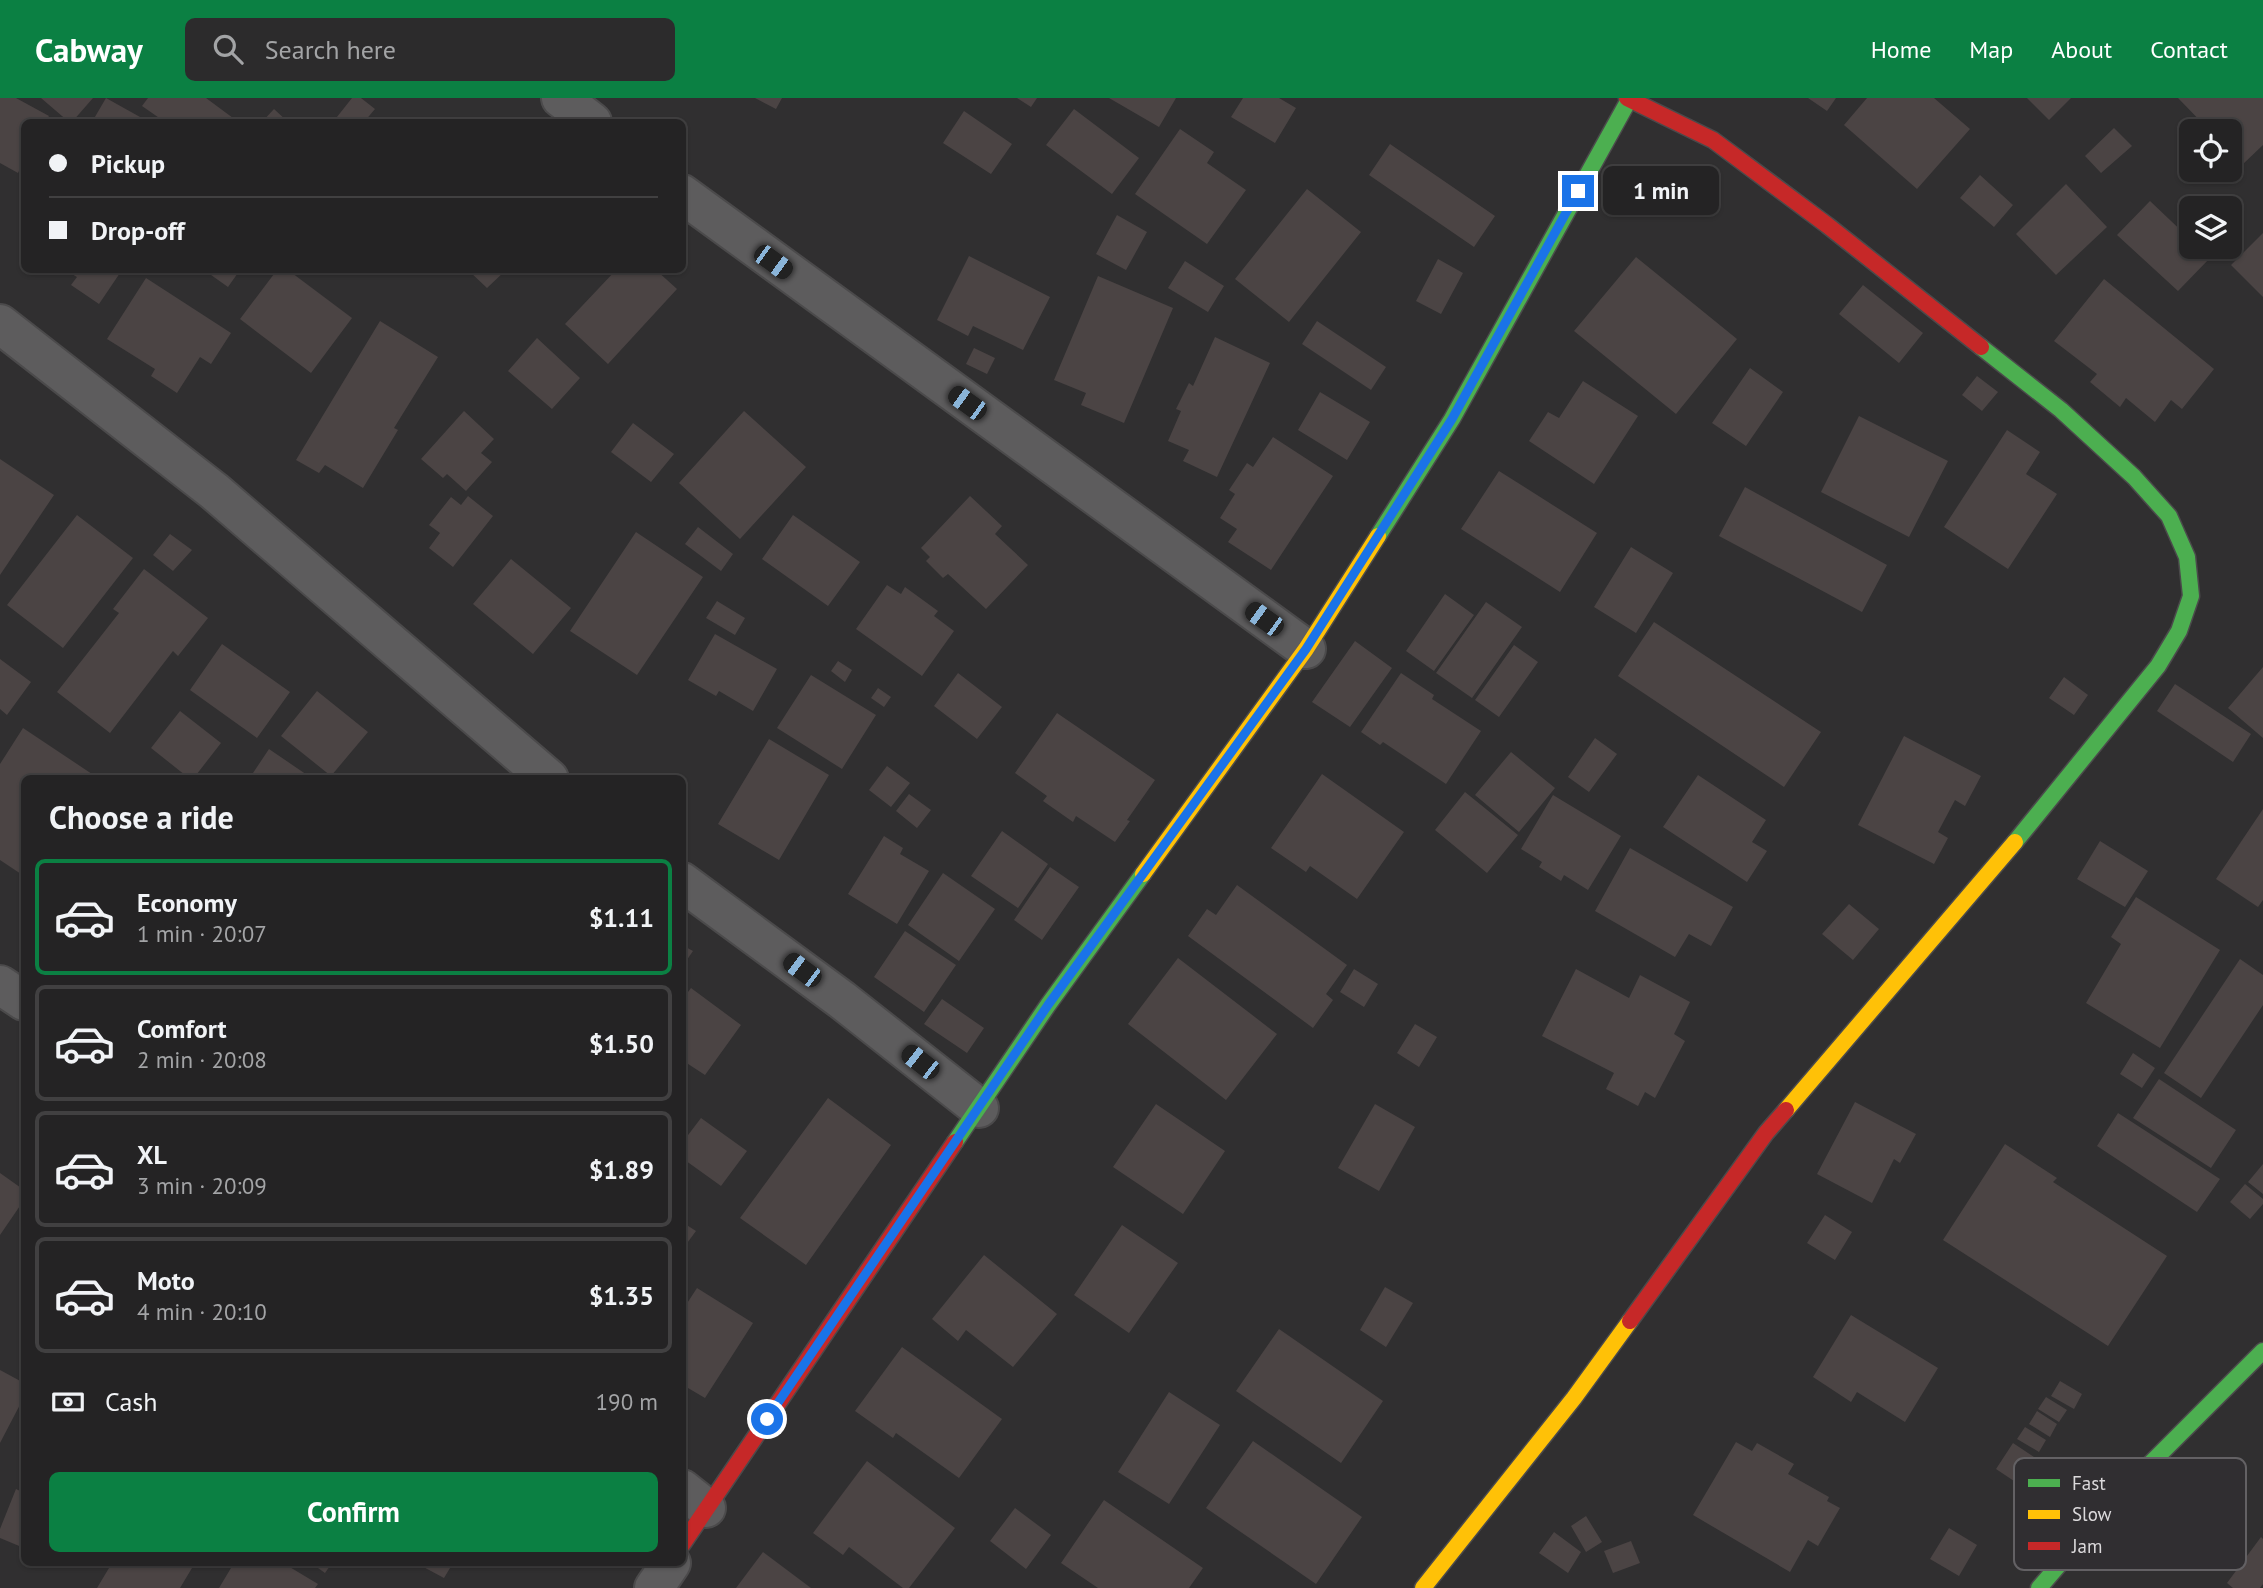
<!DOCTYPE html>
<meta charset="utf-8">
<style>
:root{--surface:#242324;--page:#2c2b2c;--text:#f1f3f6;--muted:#a3a4a6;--line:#414041;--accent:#0b8043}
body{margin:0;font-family:"PT Sans",sans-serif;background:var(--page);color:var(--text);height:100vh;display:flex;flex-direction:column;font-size:26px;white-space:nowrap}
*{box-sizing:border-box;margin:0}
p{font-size:23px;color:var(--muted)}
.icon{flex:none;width:38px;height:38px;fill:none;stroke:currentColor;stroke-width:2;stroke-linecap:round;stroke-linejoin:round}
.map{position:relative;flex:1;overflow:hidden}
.side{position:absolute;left:21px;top:677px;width:665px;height:791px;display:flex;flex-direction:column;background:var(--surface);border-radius:10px;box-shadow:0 2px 5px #0004,0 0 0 2px var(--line)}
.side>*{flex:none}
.banner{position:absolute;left:21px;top:21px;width:665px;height:154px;border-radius:10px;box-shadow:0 2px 5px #0004,0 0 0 2px var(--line);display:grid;align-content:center;height:154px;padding:0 28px;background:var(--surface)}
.tools{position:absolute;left:2179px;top:21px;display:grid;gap:14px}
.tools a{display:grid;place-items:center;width:63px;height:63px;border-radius:10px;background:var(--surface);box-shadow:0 2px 5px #0004,0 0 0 2px var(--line);font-size:35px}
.end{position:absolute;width:32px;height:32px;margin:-16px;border:9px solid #1a73e8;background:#fff;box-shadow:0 0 0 4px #fff}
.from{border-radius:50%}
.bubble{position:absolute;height:49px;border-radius:10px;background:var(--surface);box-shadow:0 2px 5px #0004,0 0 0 2px var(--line);font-size:23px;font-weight:800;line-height:49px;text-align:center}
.car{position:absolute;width:21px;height:42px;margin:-21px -10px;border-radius:9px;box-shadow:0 0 5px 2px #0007;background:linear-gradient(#222 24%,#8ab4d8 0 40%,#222 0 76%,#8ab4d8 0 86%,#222 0)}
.banner b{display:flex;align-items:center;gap:24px;height:66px;font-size:26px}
.banner b+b{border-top:2px solid var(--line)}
.banner i{width:18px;height:18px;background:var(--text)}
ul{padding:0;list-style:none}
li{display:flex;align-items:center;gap:21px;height:116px;margin:0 14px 10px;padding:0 14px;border:4px solid var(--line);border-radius:10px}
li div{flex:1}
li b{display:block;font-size:26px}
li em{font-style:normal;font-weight:800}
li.active{border-color:var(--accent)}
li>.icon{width:63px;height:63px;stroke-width:1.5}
h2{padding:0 28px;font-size:32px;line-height:84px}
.pay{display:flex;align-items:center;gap:18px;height:77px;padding:0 28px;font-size:26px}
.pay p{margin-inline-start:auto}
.cta{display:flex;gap:14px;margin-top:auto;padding:14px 28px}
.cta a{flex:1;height:80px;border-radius:10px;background:var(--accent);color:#fff;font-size:28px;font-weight:800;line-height:80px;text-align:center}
header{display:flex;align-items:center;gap:42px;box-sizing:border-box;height:98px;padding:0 35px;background:var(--accent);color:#fff}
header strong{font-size:33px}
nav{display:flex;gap:38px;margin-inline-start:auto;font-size:24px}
.search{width:490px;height:63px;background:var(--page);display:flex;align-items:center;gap:18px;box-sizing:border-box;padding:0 24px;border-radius:10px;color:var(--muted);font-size:26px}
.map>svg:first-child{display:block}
.building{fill:#4b4444}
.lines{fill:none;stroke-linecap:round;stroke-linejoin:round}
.street-casing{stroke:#4b4a4b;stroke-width:42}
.fast-casing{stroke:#4b4a4b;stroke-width:19}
.slow-casing{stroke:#4b4a4b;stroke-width:19}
.jam-casing{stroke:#4b4a4b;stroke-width:19}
.street{stroke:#5d5c5d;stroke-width:38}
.fast{stroke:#4caf50;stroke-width:16}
.slow{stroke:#ffc107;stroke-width:16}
.jam{stroke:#c62828;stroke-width:16}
.route{stroke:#1a73e8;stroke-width:9}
.key{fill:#302e31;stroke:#636164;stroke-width:2}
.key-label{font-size:19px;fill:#dbd9db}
</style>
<header>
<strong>Cabway</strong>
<div class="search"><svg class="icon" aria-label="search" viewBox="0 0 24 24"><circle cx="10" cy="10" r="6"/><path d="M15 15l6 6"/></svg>Search here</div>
<nav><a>Home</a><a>Map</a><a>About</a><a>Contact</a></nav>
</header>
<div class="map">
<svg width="2263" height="1490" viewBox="0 0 2263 1490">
<rect width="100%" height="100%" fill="#302f30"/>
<path class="building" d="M 0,0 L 16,0 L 49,18 L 45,24 L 24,24 L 24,62 L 18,75 L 0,65 Z
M 41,0 L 93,0 L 72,24 L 69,24 Z
M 106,0 L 149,24 L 92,24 Z
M 148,0 L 206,0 L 233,20 L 230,24 L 165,24 L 142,8 Z
M 352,0 L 361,0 L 375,11 L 364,24 L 333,24 Z
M 755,0 L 782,0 L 776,11 Z
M 1017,0 L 1037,0 L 1031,9 Z
M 1109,0 L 1176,0 L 1159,29 Z
M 1243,0 L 1279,0 L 1296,10 L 1275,45 L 1231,19 Z
M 1808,0 L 1836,0 L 1827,13 Z
M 1867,0 L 1934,0 L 1970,31 L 1917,91 L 1844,27 Z
M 2027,0 L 2071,0 L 2049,22 Z
M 2178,0 L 2263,0 L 2263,47 L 2242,67 L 2230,54 L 2230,33 L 2210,33 Z
M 274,11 L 288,24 L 262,24 Z
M 1074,11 L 1139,60 L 1112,96 L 1046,47 Z
M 964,13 L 1012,46 L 991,76 L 943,45 Z
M 2114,30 L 2132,48 L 2101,75 L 2085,58 Z
M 1180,31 L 1214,54 L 1207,65 L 1246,92 L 1207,146 L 1135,96 Z
M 1390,46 L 1495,118 L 1474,149 L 1369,77 Z
M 1980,77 L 2013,107 L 1994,129 L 1960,100 Z
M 2066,86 L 2107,129 L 2056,177 L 2016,136 Z
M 1307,91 L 1361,134 L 1289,224 L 1235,181 Z
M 2150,103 L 2191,142 L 2191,149 L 2199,149 L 2210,160 L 2178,193 L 2117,137 Z
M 1117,117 L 1147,134 L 1126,172 L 1096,156 Z
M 2263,135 L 2263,199 L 2231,167 Z
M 969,158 L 1050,199 L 1023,252 L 973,228 L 968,238 L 937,222 Z
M 1636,159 L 1737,241 L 1676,316 L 1574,233 Z
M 1438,161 L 1463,175 L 1441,216 L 1416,203 Z
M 1185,163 L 1224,188 L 1208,214 L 1168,190 Z
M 65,172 L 122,172 L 99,206 L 71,187 L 77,179 Z
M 204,172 L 240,172 L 228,189 Z
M 277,172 L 288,172 L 352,220 L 311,275 L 240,221 Z
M 468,172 L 506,172 L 487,190 Z
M 616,172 L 656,172 L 677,191 L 608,266 L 565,226 Z
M 1098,178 L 1173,210 L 1124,325 L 1081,307 L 1086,295 L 1054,282 Z
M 146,180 L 231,235 L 211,266 L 200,259 L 177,295 L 151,278 L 155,271 L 107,241 Z
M 2104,181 L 2214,271 L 2182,311 L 2171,302 L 2155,324 L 2126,300 L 2120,309 L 2090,284 L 2097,276 L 2054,243 Z
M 1863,187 L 1923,235 L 1899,265 L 1839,216 Z
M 380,223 L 438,259 L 394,330 L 398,332 L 363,390 L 325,367 L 319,375 L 296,362 Z
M 1317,223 L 1386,269 L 1371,292 L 1302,246 Z
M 1215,239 L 1270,265 L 1217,379 L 1183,363 L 1189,352 L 1168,343 L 1181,313 L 1176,311 L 1189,285 L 1193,288 Z
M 537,240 L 580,280 L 552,311 L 508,273 Z
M 974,250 L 995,260 L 987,276 L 966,266 Z
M 1750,270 L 1783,294 L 1746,348 L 1712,325 Z
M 1977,278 L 1998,294 L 1982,313 L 1962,297 Z
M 1583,283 L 1638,318 L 1594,386 L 1529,343 L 1548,314 L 1559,320 Z
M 1320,294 L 1370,324 L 1347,362 L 1298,332 Z
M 464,313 L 494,341 L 481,355 L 492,364 L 466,393 L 447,376 L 443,380 L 421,361 Z
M 744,313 L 806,369 L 740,441 L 679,385 Z
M 1859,318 L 1948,363 L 1909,439 L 1821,394 Z
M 633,325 L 674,356 L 651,384 L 611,354 Z
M 2007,332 L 2040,354 L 2026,376 L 2057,396 L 2008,471 L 1944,429 Z
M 1273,339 L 1333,378 L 1271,472 L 1228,444 L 1237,431 L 1220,420 L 1235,396 L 1229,392 L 1247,365 L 1253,369 Z
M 0,361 L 54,397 L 0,477 Z
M 1499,373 L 1597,435 L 1560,494 L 1461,431 Z
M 1745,389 L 1887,467 L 1862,514 L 1719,438 Z
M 468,398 L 493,418 L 453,469 L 429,450 L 440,435 L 429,427 L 451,399 L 461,407 Z
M 970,398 L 1002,428 L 995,436 L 1028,467 L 986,511 L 948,476 L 943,480 L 926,463 L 930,459 L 921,450 Z
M 77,417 L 133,460 L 63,550 L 7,507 Z
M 793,417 L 860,464 L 828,508 L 762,461 Z
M 698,429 L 733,456 L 721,473 L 685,446 Z
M 636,434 L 703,479 L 637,577 L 570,533 Z
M 170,436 L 192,452 L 173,473 L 153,457 Z
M 1631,449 L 1673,475 L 1636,535 L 1594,509 Z
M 511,461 L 571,510 L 533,556 L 473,506 Z
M 144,471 L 208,520 L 178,558 L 173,553 L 110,635 L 57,594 L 119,515 L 113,511 Z
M 887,487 L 901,496 L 905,489 L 938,513 L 934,518 L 954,533 L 922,578 L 856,531 Z
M 1445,496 L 1474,517 L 1434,573 L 1406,553 Z
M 717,503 L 745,520 L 735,537 L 706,520 Z
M 1486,504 L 1522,529 L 1472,600 L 1436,575 Z
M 1654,524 L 1821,634 L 1784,689 L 1618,578 Z
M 715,536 L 777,571 L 753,613 L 719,593 L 716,598 L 688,582 Z
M 1355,543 L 1392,570 L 1350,629 L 1312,604 Z
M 222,546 L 290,594 L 257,640 L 190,592 Z
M 1514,547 L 1538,564 L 1499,619 L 1475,602 Z
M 0,561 L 31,584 L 7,617 L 0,611 Z
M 838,563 L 852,572 L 845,584 L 831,573 Z
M 2263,569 L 2263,640 L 2228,610 Z
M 958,575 L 1002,609 L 977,641 L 934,608 Z
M 1401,575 L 1434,597 L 1432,601 L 1481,633 L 1446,686 L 1383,644 L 1380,647 L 1361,634 Z
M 811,577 L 876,617 L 842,671 L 777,630 Z
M 2064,579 L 2088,597 L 2074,617 L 2049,600 Z
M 2175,586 L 2251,636 L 2233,664 L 2157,613 Z
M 878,590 L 891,599 L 884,609 L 871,600 Z
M 317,593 L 368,634 L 331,678 L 281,638 Z
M 180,613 L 221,645 L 193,681 L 190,681 L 151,650 Z
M 1057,615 L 1155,682 L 1127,722 L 1130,723 L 1115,744 L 1076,718 L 1073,724 L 1043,703 L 1047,698 L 1015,675 Z
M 23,630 L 92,676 L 89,681 L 24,681 L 24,778 L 0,762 L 0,666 Z
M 1904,638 L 1981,678 L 1965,708 L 1955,702 L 1938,734 L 1948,740 L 1934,766 L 1858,727 Z
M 1595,640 L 1617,656 L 1589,694 L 1568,679 Z
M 769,641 L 829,677 L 779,762 L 718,726 Z
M 269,651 L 313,681 L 249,681 Z
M 1511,654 L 1555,690 L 1519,734 L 1475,697 Z
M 887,668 L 910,685 L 891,709 L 869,692 Z
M 1322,676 L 1404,734 L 1357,801 L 1310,768 L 1306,774 L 1271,750 Z
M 1698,677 L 1766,722 L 1752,744 L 1767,753 L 1747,784 L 1663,729 Z
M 1465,694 L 1518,737 L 1487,775 L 1435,732 Z
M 909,696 L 931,712 L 917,730 L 896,713 Z
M 1553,697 L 1621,738 L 1588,792 L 1564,777 L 1561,783 L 1539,769 L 1542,764 L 1521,751 Z
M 2263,711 L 2263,802 L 2258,809 L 2216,781 Z
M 1002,733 L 1048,766 L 1018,810 L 971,778 Z
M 884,738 L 903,750 L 900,756 L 929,773 L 897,826 L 848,796 Z
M 2100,743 L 2148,773 L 2125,809 L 2077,781 Z
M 1630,750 L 1733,809 L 1711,848 L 1689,836 L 1675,859 L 1595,813 Z
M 1050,769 L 1079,789 L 1042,842 L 1014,822 Z
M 943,775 L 995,811 L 959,863 L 908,827 Z
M 1237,787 L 1347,867 L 1326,896 L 1333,902 L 1313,930 L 1188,838 L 1207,811 L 1216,817 Z
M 2136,799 L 2220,852 L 2160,950 L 2086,905 L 2121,846 L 2111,839 Z
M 1849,806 L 1879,831 L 1853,862 L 1822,836 Z
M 905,833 L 956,867 L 924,914 L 874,879 Z
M 682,847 L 693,853 L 682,869 Z
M 1178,860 L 1277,936 L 1226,1002 L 1128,926 Z
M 2240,861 L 2263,877 L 2263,907 L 2201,1000 L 2164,975 Z
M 1354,871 L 1378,886 L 1364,909 L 1340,894 Z
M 1576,871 L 1629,900 L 1640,877 L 1690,904 L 1674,936 L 1685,943 L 1655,1000 L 1645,994 L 1638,1008 L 1606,991 L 1614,975 L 1542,938 Z
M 691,890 L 741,927 L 705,977 L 682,962 L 682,902 Z
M 942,901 L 984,930 L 967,955 L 924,926 Z
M 1415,926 L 1437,939 L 1419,969 L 1397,955 Z
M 2133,955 L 2155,970 L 2142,990 L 2120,976 Z
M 2159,981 L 2236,1032 L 2211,1070 L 2133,1020 Z
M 828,1000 L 891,1047 L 806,1167 L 740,1120 Z
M 1855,1004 L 1916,1036 L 1900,1065 L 1894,1061 L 1872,1105 L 1817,1076 Z
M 1156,1006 L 1225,1053 L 1183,1116 L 1113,1069 Z
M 1375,1006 L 1415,1029 L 1379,1093 L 1338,1070 Z
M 2118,1015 L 2220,1081 L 2197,1114 L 2097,1048 Z
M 701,1020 L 747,1053 L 721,1088 L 682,1060 L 682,1045 Z
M 2005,1046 L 2057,1080 L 2053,1084 L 2167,1158 L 2108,1248 L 1943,1142 Z
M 2263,1066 L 2263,1096 L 2248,1084 Z
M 0,1075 L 24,1092 L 24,1102 L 0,1137 Z
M 2245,1086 L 2263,1101 L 2263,1106 L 2250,1121 L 2230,1104 Z
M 1825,1117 L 1852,1134 L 1835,1162 L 1807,1145 Z
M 682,1124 L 696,1133 L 682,1152 Z
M 1122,1127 L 1178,1165 L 1129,1235 L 1074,1197 Z
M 984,1157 L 1057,1216 L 1013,1269 L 966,1232 L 958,1243 L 932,1221 Z
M 1385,1189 L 1413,1205 L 1386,1249 L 1360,1232 Z
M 697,1190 L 753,1225 L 705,1300 L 688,1290 L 682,1299 L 682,1213 Z
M 1851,1217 L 1938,1270 L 1905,1324 L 1857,1294 L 1851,1304 L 1813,1279 Z
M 1279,1231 L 1383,1303 L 1341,1365 L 1236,1293 Z
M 902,1249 L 1002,1321 L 959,1380 L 896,1335 L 893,1340 L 855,1313 Z
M 0,1272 L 24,1285 L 24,1299 L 0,1345 Z
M 2060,1283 L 2082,1296 L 2074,1311 L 2051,1298 Z
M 1169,1294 L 1220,1327 L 1169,1406 L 1118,1374 Z
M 2046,1299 L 2067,1312 L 2059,1324 L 2038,1311 Z
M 2037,1313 L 2057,1326 L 2050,1339 L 2029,1326 Z
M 2025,1329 L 2046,1342 L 2039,1354 L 2017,1341 Z
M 1253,1343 L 1362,1419 L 1316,1486 L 1206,1410 Z
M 1736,1344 L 1752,1353 L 1757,1345 L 1794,1366 L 1788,1376 L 1829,1399 L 1827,1403 L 1840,1410 L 1818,1448 L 1808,1442 L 1790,1474 L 1693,1417 Z
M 2013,1345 L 2034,1359 L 2017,1385 L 1996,1371 Z
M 867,1363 L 955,1430 L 909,1490 L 903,1490 L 849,1449 L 843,1457 L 813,1435 Z
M 16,1391 L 24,1395 L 24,1450 L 0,1440 L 0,1431 Z
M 1104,1402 L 1203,1470 L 1189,1490 L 1098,1490 L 1061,1465 Z
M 1015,1410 L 1051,1437 L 1026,1471 L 990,1443 Z
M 1586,1418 L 1602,1444 L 1586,1454 L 1571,1428 Z
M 1949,1430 L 1977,1447 L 1959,1478 L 1930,1461 Z
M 1554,1434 L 1581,1454 L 1568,1475 L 1539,1455 Z
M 2261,1439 L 2263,1441 L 2263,1486 L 2260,1490 L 2233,1490 L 2227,1485 Z
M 1631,1443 L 1640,1465 L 1613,1475 L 1604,1453 Z
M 763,1454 L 811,1490 L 736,1490 Z
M 112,1465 L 195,1465 L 180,1490 L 97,1490 Z
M 234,1465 L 283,1465 L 318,1486 L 315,1490 L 219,1490 Z
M 311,1465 L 332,1465 L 325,1475 Z
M 416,1465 L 453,1465 L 444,1480 Z"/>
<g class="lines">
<g class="street-casing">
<path id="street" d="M 561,0 L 592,24
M 682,96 L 1306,551
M 0,226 L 214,393 L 549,681
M 682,784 L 842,902 L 979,1010
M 0,887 L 24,903
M 682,1391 L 706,1410
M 654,1490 L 671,1465"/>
</g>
<g class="fast-casing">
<path id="fast" d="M 1981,249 L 2061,312 L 2134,379 L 2169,418 L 2187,459 L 2191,498 L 2179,533 L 2158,568 L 2015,744
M 1378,438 L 1452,321 L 1630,0
M 955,1044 L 1048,907 L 1143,776
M 2039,1490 L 2119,1397 L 2263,1253"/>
</g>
<g class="slow-casing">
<path id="slow" d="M 1143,776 L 1306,551 L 1378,438
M 1786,1012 L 2015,744
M 1423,1490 L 1574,1300 L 1630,1223"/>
</g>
<g class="jam-casing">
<path id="jam" d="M 1627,0 L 1713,42 L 1827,127 L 1981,249
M 1630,1223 L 1766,1035 L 1786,1012
M 682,1447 L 955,1044"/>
</g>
<use href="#street" class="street"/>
<use href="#fast" class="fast"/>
<use href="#slow" class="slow"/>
<use href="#jam" class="jam"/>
</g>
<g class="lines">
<path class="route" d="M 767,1321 L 1048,907 L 1306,551 L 1452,321 L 1578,93"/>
</g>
<rect x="2014" y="1360" width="232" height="112" rx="10" class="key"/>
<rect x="2028" y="1381" width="32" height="8" fill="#4caf50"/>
<rect x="2028" y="1412" width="32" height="9" fill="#ffc107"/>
<rect x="2028" y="1444" width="32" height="8" fill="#c62828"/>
<g class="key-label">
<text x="2072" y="1392">Fast</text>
<text x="2072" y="1423">Slow</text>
<text x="2072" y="1455">Jam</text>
</g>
</svg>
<div class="tools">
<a><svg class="icon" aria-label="locate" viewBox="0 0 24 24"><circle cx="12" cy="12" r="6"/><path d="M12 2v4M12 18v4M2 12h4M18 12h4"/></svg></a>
<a><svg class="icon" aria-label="layers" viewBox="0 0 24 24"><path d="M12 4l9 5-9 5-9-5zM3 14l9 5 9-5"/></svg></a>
</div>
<i class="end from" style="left:767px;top:1321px"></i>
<i class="end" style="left:1578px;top:93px"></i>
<div class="bubble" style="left:1603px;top:68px;width:116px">1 min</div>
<i class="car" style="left:773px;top:164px;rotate:126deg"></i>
<i class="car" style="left:967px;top:305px;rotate:306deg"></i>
<i class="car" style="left:1264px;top:521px;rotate:306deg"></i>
<i class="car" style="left:802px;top:872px;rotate:307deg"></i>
<i class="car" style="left:920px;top:964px;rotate:308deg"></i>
<div class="banner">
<b><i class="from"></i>Pickup</b>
<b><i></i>Drop-off</b>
</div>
<section class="side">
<h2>Choose a ride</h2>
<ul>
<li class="active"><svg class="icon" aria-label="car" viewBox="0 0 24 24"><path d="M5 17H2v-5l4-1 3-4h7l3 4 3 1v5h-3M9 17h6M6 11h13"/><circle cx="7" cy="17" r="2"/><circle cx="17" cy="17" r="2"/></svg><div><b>Economy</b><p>1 min · 20:07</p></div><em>$1.11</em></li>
<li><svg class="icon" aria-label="car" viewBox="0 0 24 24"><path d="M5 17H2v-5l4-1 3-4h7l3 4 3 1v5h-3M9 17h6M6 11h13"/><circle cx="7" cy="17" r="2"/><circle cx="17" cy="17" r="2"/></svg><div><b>Comfort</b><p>2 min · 20:08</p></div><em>$1.50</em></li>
<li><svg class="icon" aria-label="car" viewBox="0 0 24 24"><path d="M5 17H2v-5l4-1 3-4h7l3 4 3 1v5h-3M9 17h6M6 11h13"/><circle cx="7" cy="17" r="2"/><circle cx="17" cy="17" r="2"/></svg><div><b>XL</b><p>3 min · 20:09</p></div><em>$1.89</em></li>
<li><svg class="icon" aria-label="car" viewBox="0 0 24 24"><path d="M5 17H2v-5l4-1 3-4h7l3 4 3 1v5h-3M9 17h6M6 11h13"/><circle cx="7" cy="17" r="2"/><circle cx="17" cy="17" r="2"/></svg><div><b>Moto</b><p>4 min · 20:10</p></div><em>$1.35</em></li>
</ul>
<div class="pay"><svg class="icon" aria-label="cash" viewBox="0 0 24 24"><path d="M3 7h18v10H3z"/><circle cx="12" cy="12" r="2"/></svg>Cash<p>190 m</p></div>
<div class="cta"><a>Confirm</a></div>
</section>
</div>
